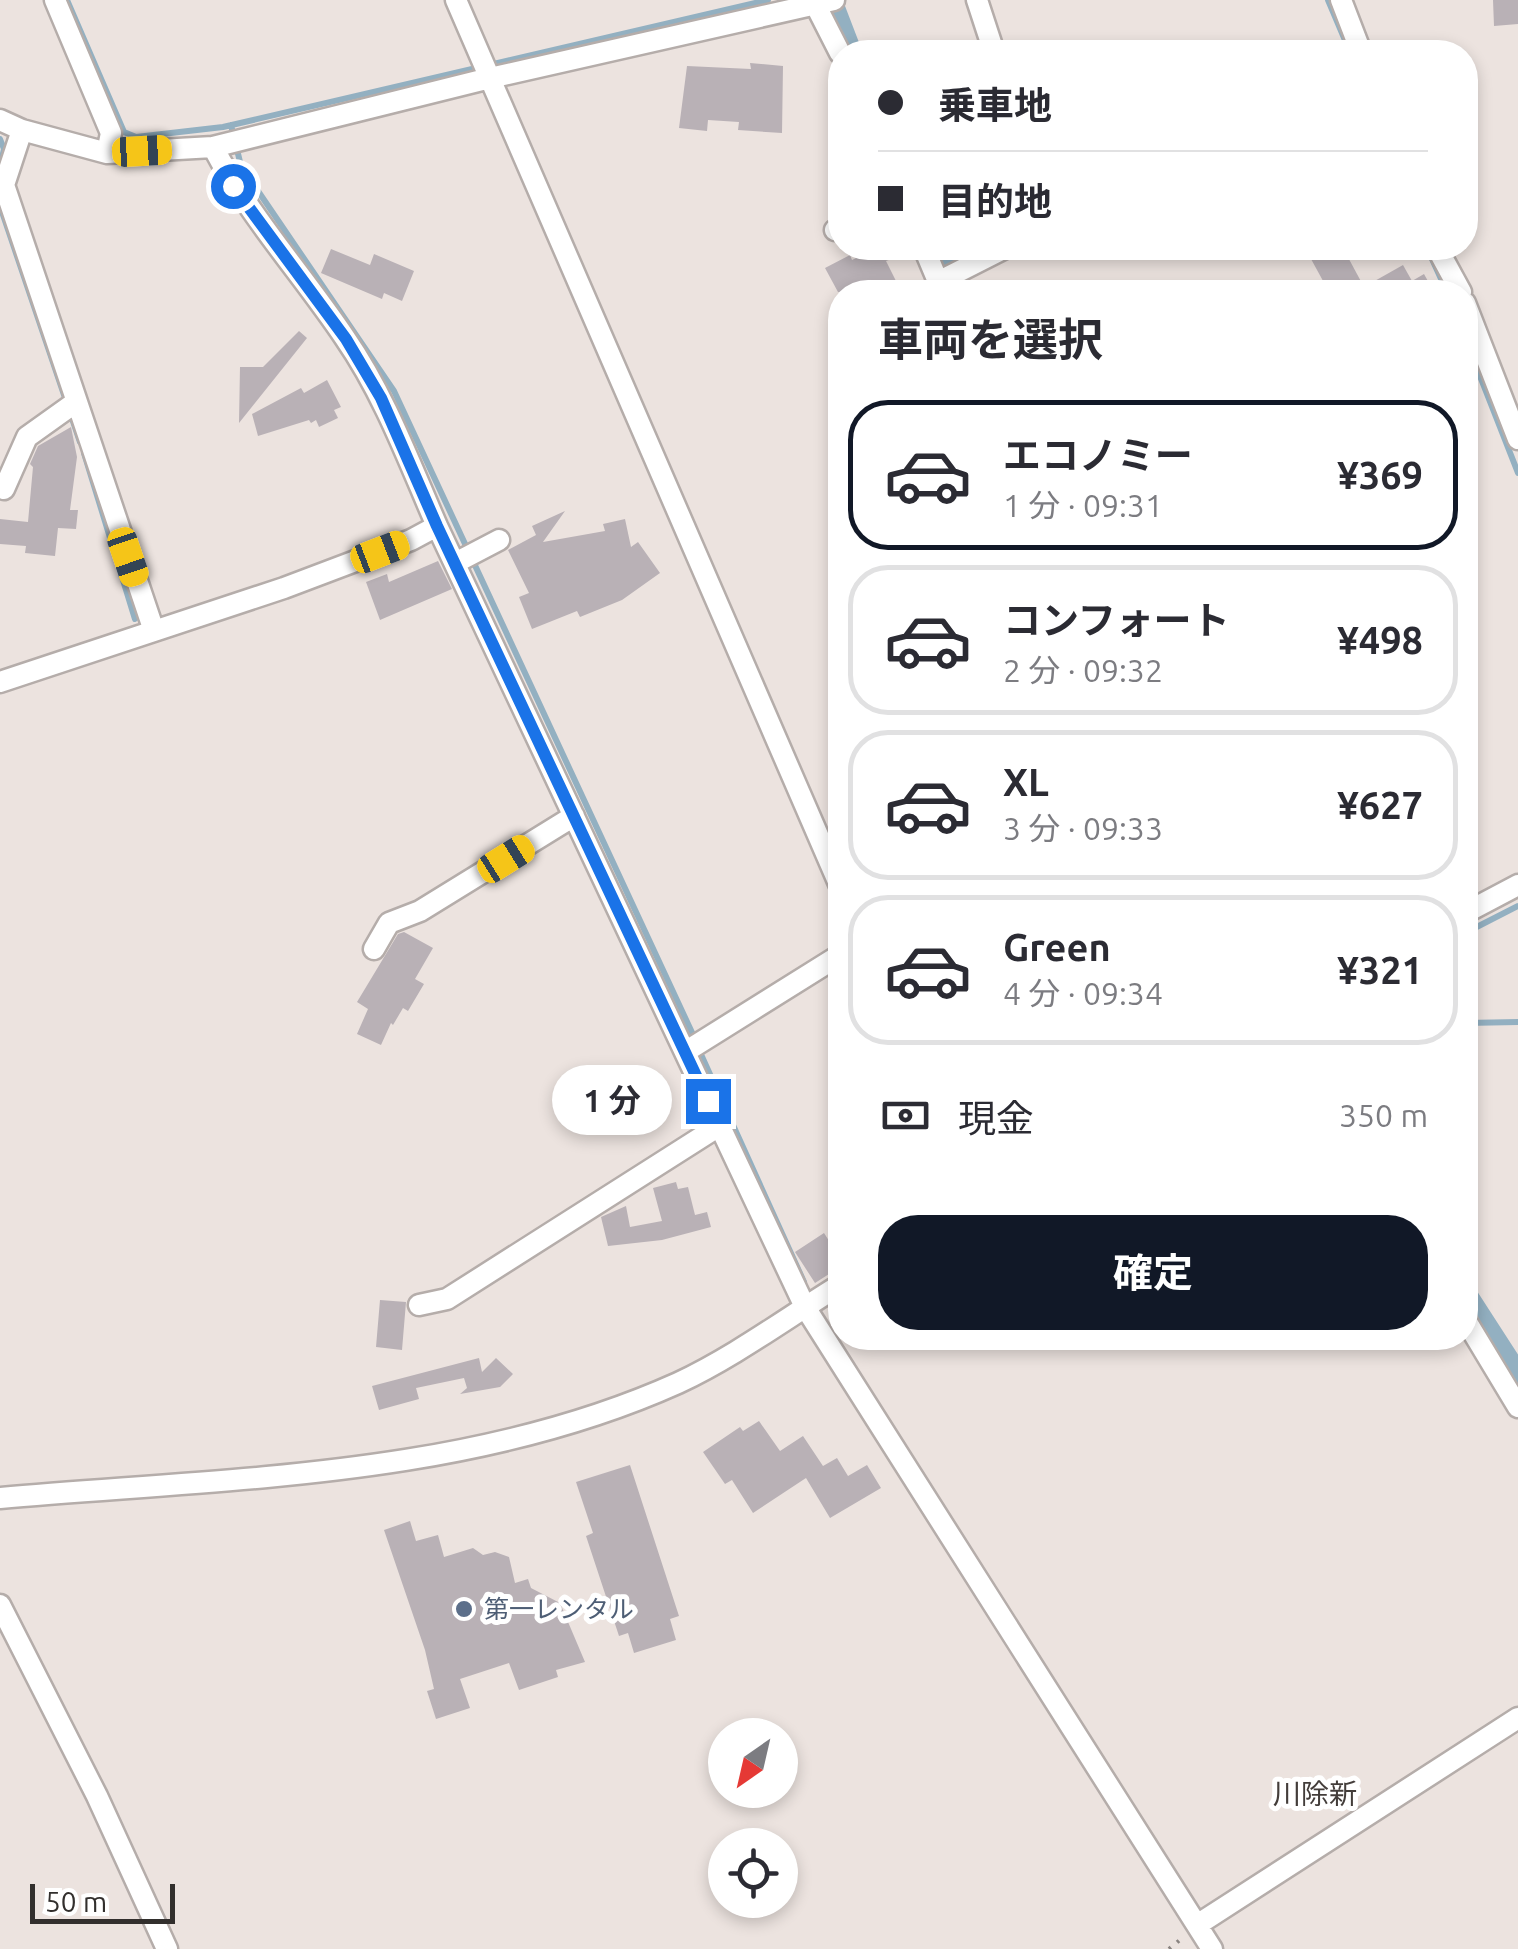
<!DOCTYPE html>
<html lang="ja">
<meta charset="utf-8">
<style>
:root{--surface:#fff;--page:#f7f7f7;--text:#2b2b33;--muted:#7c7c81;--line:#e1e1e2;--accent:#111827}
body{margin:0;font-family:Ubuntu,"Noto Sans JP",sans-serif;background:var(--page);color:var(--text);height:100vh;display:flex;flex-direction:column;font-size:38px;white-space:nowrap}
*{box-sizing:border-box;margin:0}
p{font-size:32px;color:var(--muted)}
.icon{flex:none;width:55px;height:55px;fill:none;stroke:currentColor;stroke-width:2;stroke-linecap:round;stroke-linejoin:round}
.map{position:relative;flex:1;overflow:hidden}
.drawer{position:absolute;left:828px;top:280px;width:650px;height:1070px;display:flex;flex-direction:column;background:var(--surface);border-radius:40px;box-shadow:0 5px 15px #0003}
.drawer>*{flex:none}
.hud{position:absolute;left:828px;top:40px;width:650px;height:220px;border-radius:40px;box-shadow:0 5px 15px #0003;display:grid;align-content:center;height:220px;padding:0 50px;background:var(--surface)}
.needle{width:65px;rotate:214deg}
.buttons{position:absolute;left:708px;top:1718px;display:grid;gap:20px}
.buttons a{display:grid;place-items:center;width:90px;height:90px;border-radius:50%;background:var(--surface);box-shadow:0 5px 15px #0003;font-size:50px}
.scale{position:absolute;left:30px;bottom:25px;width:145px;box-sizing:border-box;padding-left:10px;border:5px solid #322f2d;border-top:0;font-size:28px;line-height:35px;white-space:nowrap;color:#322f2d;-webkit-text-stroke:8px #fff;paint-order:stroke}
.end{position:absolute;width:45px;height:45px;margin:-22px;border:12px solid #1a73e8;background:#fff;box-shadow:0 0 0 5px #fff}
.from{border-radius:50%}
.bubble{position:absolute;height:70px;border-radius:35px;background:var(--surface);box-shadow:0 5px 15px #0003;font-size:32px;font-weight:700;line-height:70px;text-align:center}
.car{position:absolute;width:30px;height:60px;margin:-30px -15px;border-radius:12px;box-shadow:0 0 8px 2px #0007;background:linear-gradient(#f5c518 24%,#345 0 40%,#f5c518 0 76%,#345 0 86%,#f5c518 0)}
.hud b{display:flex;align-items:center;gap:35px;height:95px;font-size:38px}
.hud b+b{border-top:2px solid var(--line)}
.hud i{width:25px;height:25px;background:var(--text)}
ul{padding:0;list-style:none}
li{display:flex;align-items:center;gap:30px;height:150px;margin:0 20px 15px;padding:0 30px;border:5px solid var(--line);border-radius:40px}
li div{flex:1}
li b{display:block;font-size:38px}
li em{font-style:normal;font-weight:700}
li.selected{border-color:var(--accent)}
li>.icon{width:90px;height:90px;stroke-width:1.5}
h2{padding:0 50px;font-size:45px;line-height:120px}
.pay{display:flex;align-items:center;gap:25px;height:110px;padding:0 50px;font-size:38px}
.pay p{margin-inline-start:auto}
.cta{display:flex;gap:20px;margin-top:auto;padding:20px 50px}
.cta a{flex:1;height:115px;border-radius:40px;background:var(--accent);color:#fff;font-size:40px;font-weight:700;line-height:115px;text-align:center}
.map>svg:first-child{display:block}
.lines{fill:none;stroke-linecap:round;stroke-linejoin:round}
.stream{stroke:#93b0c1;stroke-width:6}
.canal{stroke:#93b0c1;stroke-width:20}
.building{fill:#b9b1b6}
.minor-casing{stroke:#b5adaa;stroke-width:25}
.path{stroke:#8a8481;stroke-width:4;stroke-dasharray:2.5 8;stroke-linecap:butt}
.minor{stroke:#fff;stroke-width:20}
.route{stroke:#1a73e8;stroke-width:12}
.service-dot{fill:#5c6f8a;stroke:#fff;stroke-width:4}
.labels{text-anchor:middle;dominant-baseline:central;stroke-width:10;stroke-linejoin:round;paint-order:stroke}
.service-label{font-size:25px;fill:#4e5e75;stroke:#fff;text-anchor:start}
.neighbourhood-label{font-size:28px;fill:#433d3a;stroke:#fff}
</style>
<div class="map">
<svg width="1518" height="1949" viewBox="0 0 1518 1949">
<rect width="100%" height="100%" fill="#ece3df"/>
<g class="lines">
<path class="stream" d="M 67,0 L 124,132 L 136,137 L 223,127 L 768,0
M 1328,0 L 1350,52
M 231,125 L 241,166 L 394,391 L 695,1039
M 0,139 L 4,149 L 0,166
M 0,206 L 80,442
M 1427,248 L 1447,292
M 1465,338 L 1518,473
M 84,453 L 135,619
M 1465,933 L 1518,906
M 1465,1023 L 1518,1022
M 699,1050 L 804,1282"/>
<path class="canal" d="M 832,0 L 852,52
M 942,248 L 963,292
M 1465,1291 L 1518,1373"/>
</g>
<path class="building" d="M 1493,0 L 1518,0 L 1518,24 L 1494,26 Z
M 750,63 L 783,66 L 782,133 L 738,130 L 739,122 L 708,120 L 707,131 L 679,128 L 687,66 L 751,69 Z
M 877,248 L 910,248 L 911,252 L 886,261 L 898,285 L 884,292 L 838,292 L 825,268 L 850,255 L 852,260 Z
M 1305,248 L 1343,248 L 1364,287 L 1403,265 L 1412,281 L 1424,274 L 1434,292 L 1349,292 L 1343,282 L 1328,290 Z
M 331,249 L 370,265 L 374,254 L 414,271 L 402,301 L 384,293 L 382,299 L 321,273 Z
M 299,331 L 307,338 L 239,423 L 240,367 L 263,367 Z
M 327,380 L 341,407 L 334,410 L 338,418 L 319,427 L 316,420 L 311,423 L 309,420 L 258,436 L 252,414 L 301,388 L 304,393 Z
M 71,427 L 77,457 L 70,510 L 78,510 L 76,529 L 58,528 L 55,556 L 25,553 L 26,546 L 0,544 L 0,519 L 28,522 L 33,467 L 30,464 L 38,446 Z
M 565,511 L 543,542 L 605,531 L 603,524 L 625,519 L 631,547 L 638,542 L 660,573 L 622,600 L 580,617 L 577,611 L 532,629 L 519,597 L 529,593 L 508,550 L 536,535 L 532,526 Z
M 438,561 L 452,589 L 380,620 L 366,582 L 387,574 L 389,582 Z
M 404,932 L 433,948 L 415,979 L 424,984 L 408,1011 L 403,1008 L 393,1025 L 391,1023 L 381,1045 L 357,1034 L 368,1009 L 357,1002 L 398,934 Z
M 676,1182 L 678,1189 L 688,1187 L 695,1215 L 707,1212 L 711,1227 L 662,1240 L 608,1246 L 601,1217 L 626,1206 L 630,1227 L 662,1221 L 653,1188 Z
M 824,1233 L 840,1258 L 840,1267 L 815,1283 L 795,1252 Z
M 380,1300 L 406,1302 L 402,1350 L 376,1347 Z
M 479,1358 L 482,1372 L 496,1358 L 513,1374 L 500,1387 L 460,1394 L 467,1388 L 464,1378 L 416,1388 L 419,1399 L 379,1410 L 372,1386 Z
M 759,1421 L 780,1451 L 803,1436 L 823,1466 L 837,1458 L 848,1476 L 867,1465 L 881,1488 L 830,1518 L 806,1478 L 753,1513 L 732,1480 L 725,1484 L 703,1452 L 740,1427 L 743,1431 Z
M 630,1465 L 679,1616 L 670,1619 L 676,1640 L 634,1653 L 628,1633 L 619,1636 L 586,1536 L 593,1533 L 576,1482 Z
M 410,1521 L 416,1541 L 438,1535 L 444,1557 L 473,1548 L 483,1555 L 495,1552 L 509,1557 L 515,1583 L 528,1579 L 531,1588 L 560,1603 L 585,1662 L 556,1670 L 558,1677 L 519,1690 L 509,1663 L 460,1679 L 470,1708 L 436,1719 L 427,1691 L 434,1689 L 425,1650 L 384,1530 Z"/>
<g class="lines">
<g class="minor-casing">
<path id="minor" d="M 55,0 L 111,133 L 107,153
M 456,0 L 840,886
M 813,0 L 840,53
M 977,0 L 994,52
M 1341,0 L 1361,52
M 0,120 L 22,130 L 107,153 L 213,147 L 490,78 L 834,0
M 22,130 L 4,185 L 154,631
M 213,147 C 249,216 302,274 345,338 C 385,396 409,462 437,526 L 805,1307 L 1212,1949
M 835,230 L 840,228
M 924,248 L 942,291
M 1437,248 L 1461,292
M 938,282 L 1005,248
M 1465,303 L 1518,439
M 4,489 L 27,437 L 76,402
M 455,563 L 499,540
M 0,682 L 284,588 L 411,540 L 437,526
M 1465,913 L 1518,885
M 374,949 L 389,923 L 420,911 L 574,816
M 685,1052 L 840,955
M 419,1305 L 447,1299 L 719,1126
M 1465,1319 L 1518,1407
M 0,1498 C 226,1478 467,1478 678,1383 C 734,1357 788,1317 840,1285
M 0,1605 L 97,1796 L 167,1949
M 1197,1925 L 1518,1718"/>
</g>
<path class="path" d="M 1169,1949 L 1181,1939"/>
<use href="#minor" class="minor"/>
</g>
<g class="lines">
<path class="route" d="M 233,186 L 346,339 L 381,398 L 437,526 L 708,1101"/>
</g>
<circle class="service-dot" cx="464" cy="1609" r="10"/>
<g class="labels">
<g class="service-label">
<text x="484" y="1609">第一レンタル</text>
</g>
<g class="neighbourhood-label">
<text x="1315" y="1793">川除新</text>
</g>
</g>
</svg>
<div class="buttons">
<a><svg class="needle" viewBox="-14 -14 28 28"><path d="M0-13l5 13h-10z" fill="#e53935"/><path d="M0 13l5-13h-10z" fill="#7c7c81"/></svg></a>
<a><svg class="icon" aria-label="locate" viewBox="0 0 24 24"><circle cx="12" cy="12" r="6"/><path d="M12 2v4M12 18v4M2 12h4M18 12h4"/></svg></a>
</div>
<div class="scale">50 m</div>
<i class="end from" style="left:233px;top:186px"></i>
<i class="end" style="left:708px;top:1101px"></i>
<div class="bubble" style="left:552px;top:1065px;width:120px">1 分</div>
<i class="car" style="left:142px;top:151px;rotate:87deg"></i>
<i class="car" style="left:380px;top:552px;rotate:69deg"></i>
<i class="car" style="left:128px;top:557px;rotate:161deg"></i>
<i class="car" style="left:506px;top:859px;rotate:58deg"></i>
<div class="hud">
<b><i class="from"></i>乗車地</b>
<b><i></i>目的地</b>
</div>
<section class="drawer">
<h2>車両を選択</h2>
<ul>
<li class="selected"><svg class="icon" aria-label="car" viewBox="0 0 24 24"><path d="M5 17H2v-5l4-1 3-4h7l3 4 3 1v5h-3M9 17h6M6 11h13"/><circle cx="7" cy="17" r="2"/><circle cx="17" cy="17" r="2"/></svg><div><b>エコノミー</b><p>1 分 · 09:31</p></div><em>¥369</em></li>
<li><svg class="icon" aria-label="car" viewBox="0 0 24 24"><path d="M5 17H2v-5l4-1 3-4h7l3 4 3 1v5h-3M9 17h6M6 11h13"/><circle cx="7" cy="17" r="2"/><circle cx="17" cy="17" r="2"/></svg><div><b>コンフォート</b><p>2 分 · 09:32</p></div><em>¥498</em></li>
<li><svg class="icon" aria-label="car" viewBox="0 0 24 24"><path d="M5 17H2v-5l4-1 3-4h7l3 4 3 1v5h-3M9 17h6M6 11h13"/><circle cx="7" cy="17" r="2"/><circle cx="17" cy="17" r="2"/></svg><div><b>XL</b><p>3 分 · 09:33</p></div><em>¥627</em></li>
<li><svg class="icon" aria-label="car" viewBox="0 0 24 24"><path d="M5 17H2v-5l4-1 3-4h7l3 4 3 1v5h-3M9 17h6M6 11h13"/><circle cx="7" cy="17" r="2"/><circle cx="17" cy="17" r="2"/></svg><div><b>Green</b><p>4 分 · 09:34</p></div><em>¥321</em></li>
</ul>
<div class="pay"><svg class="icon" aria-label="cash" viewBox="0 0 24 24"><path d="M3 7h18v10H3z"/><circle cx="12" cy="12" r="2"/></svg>現金<p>350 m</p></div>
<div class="cta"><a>確定</a></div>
</section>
</div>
